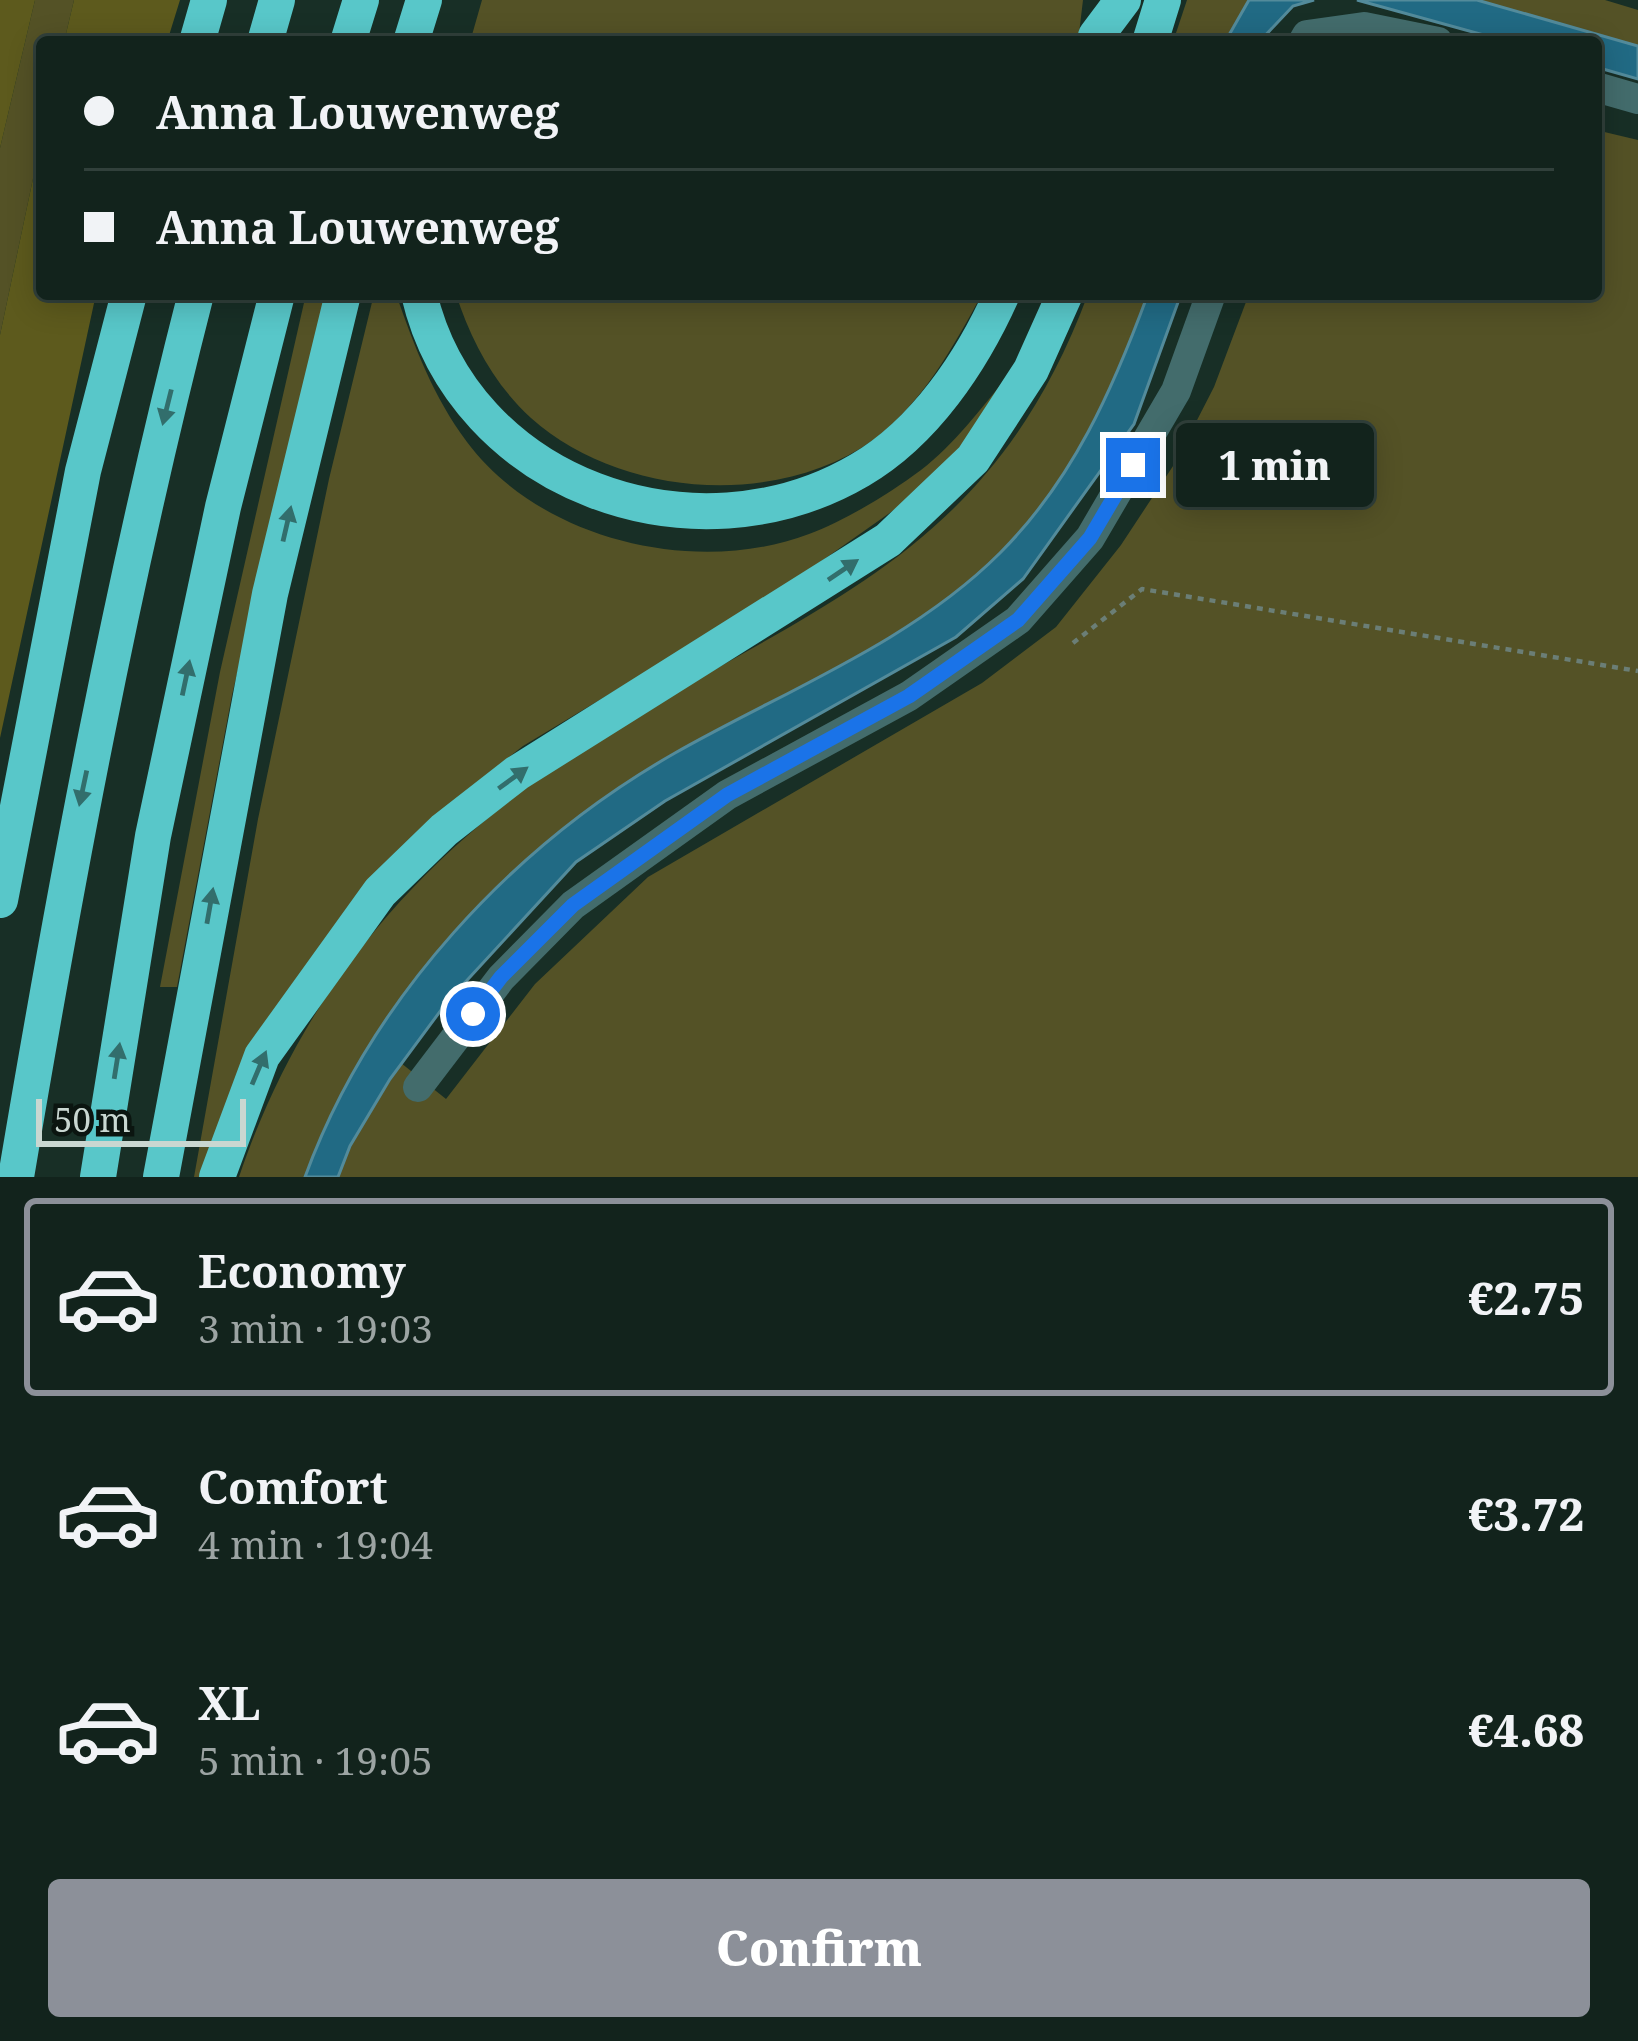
<!DOCTYPE html>
<meta charset="utf-8">
<style>
:root{--surface:#12231c;--page:#1b2b25;--text:#f1f3f6;--muted:#9ca4a3;--line:#31403b;--accent:#8c9099}
body{margin:0;font-family:"Noto Serif",serif;background:var(--page);color:var(--text);height:100vh;display:flex;flex-direction:column;font-size:45px;white-space:nowrap}
*{box-sizing:border-box;margin:0}
p{font-size:39px;color:var(--muted)}
.icon{flex:none;width:66px;height:66px;fill:none;stroke:currentColor;stroke-width:2;stroke-linecap:round;stroke-linejoin:round}
.map{position:relative;height:1177px;overflow:hidden}
.details{display:flex;flex-direction:column;background:var(--surface);flex:1}
.details>*{flex:none}
.hud{position:absolute;left:36px;top:36px;width:1566px;height:264px;border-radius:12px;box-shadow:0 6px 30px #0003,0 0 0 3px var(--line);display:grid;align-content:center;height:264px;padding:0 48px;background:var(--surface)}
.scale{position:absolute;left:36px;bottom:30px;width:210px;box-sizing:border-box;padding-left:12px;border:6px solid #c9d7d1;border-top:0;font-size:33px;line-height:42px;white-space:nowrap;color:#c9d7d1;-webkit-text-stroke:9px #0b1510;paint-order:stroke}
.end{position:absolute;width:54px;height:54px;margin:-27px;border:15px solid #1a73e8;background:#fff;box-shadow:0 0 0 6px #fff}
.from{border-radius:50%}
.bubble{position:absolute;height:84px;border-radius:12px;background:var(--surface);box-shadow:0 6px 30px #0003,0 0 0 3px var(--line);font-size:39px;font-weight:800;line-height:84px;text-align:center}
.hud b{display:flex;align-items:center;gap:42px;height:114px;font-size:45px}
.hud b+b{border-top:3px solid var(--line)}
.hud i{width:30px;height:30px;background:var(--text)}
ul{padding:21px 0 0;list-style:none}
li{display:flex;align-items:center;gap:36px;height:198px;margin:0 24px 18px;padding:0 24px;border:6px solid transparent;border-radius:12px}
li div{flex:1}
li b{display:block;font-size:45px}
li em{font-style:normal;font-weight:800}
li.active{border-color:var(--accent)}
li>.icon{width:108px;height:108px;stroke-width:1.5}
.cta{display:flex;gap:24px;margin-top:auto;padding:24px 48px}
.cta a{flex:1;height:138px;border-radius:12px;background:var(--accent);color:#fff;font-size:48px;font-weight:800;line-height:138px;text-align:center}
.map>svg:first-child{display:block}
.green{fill:#545226}
.forest{fill:#5d5a1d}
.water{fill:#216a84;stroke:#538b9b;stroke-width:3}
.lines{fill:none;stroke-linecap:round;stroke-linejoin:round}
.path{stroke:#6b7e76;stroke-width:4.5;stroke-dasharray:6 6;stroke-linecap:butt}
.minor{stroke:#436c6c;stroke-width:30}
.highway{stroke:#58c7c9;stroke-width:36}
.oneway{fill:#326e6c}
.route{stroke:#1a73e8;stroke-width:15}
</style>
<div class="map">
<svg width="1638" height="1177" viewBox="0 0 1638 1177">
<rect width="100%" height="100%" fill="#182f26"/>
<path class="green" d="M 35,0 L 74,0 L 64,42 L 42,42 L 42,136 L 0,335 L 0,148 Z
M 482,0 L 1083,0 L 1078,42 L 470,42 Z
M 1187,0 L 1249,0 L 1225,42 L 1173,42 Z
M 1477,0 L 1605,0 L 1638,10 L 1638,46 Z
M 1596,130 L 1638,140 L 1638,1177 L 338,1177 L 350,1146 L 401,1063 L 446,1099 L 535,984 L 648,877 L 982,683 L 1056,627 L 1121,545 L 1175,463 L 1214,387 L 1249,294 L 1596,294 Z
M 306,294 L 326,294 L 232,695 L 177,987 L 160,987 L 220,672 Z
M 374,294 L 396,294 C 415,348 433,396 467,442 C 540,540 695,577 809,534 C 846,520 889,494 921,470 C 954,445 981,408 1008,376 L 995,408 L 925,488 L 769,598 L 523,746 L 458,797 L 200,1177 L 194,1177 L 258,819 L 329,479 Z
M 456,294 L 982,294 C 954,346 921,405 873,440 C 776,509 619,497 531,418 C 494,384 471,341 456,294 Z
M 1088,294 L 1148,294 C 1113,389 1073,480 1000,553 C 910,643 784,691 675,753 C 513,845 370,1000 305,1177 L 239,1177 C 303,987 424,850 591,743 C 809,603 988,563 1088,294 Z"/>
<path class="forest" d="M 0,0 L 35,0 L 0,148 Z
M 74,0 L 180,0 L 167,42 L 64,42 Z
M 42,136 L 42,294 L 96,294 L 0,738 L 0,335 Z"/>
<path class="water" d="M 1249,0 L 1314,0 L 1293,6 L 1259,42 L 1225,42 Z
M 1357,0 L 1477,0 L 1638,46 L 1638,79 L 1596,67 L 1596,42 L 1509,42 Z
M 1148,294 L 1181,294 L 1134,424 L 1023,579 L 956,637 L 665,801 L 576,862 L 447,1002 L 390,1079 L 350,1146 L 338,1177 L 305,1177 C 370,999 512,846 675,753 C 784,691 910,643 1000,553 C 1073,480 1113,389 1148,294 Z"/>
<g class="lines">
<path class="path" d="M 1073,643 L 1142,589 L 1638,671"/>
<path class="minor" d="M 1303,42 L 1307,35 L 1364,27 L 1438,42
M 1596,87 L 1638,99
M 418,1087 L 501,978 L 573,905 L 727,795 L 909,696 L 1018,620 L 1090,538 L 1176,391 L 1211,294"/>
<path class="highway" d="M 1096,36 L 1123,0
M 197,42 L 209,0
M 265,42 L 277,0
M 348,42 L 361,0
M 411,42 L 424,0
M 1150,42 L 1163,0
M 419,294 C 464,486 695,567 860,470 C 925,432 972,361 1002,294
M 0,900 L 83,471 L 129,294
M 16,1177 C 66,880 121,586 196,294
M 98,1177 L 153,836 L 223,507 L 277,294
M 161,1177 L 270,594 L 343,294
M 217,1177 L 262,1056 L 380,892 L 444,830 L 517,773 L 888,540 L 973,459 L 1031,370 L 1065,294"/>
</g>
<defs><path id="oneway-solid" d="M-6-.8H1V-3.2L6.5 0L1 3.2V.8H-6Z" transform="scale(3)"/></defs>
<g class="oneway">
<use href="#oneway-solid" transform="translate(167 407) rotate(104)"/>
<use href="#oneway-solid" transform="translate(287 524) rotate(-77)"/>
<use href="#oneway-solid" transform="translate(843 570) rotate(-34)"/>
<use href="#oneway-solid" transform="translate(186 678) rotate(-78)"/>
<use href="#oneway-solid" transform="translate(513 778) rotate(-36)"/>
<use href="#oneway-solid" transform="translate(83 788) rotate(102)"/>
<use href="#oneway-solid" transform="translate(210 906) rotate(-80)"/>
<use href="#oneway-solid" transform="translate(117 1061) rotate(-81)"/>
<use href="#oneway-solid" transform="translate(259 1068) rotate(-67)"/>
</g>
<g class="lines">
<path class="route" d="M 473,1014 L 501,977 L 573,905 L 727,795 L 909,696 L 1018,620 L 1090,538 L 1133,465"/>
</g>
</svg>
<div class="scale">50 m</div>
<i class="end from" style="left:473px;top:1014px"></i>
<i class="end" style="left:1133px;top:465px"></i>
<div class="bubble" style="left:1176px;top:423px;width:198px">1 min</div>
<div class="hud">
<b><i class="from"></i>Anna Louwenweg</b>
<b><i></i>Anna Louwenweg</b>
</div>
</div>
<section class="details">
<ul>
<li class="active"><svg class="icon" aria-label="car" viewBox="0 0 24 24"><path d="M5 17H2v-5l4-1 3-4h7l3 4 3 1v5h-3M9 17h6M6 11h13"/><circle cx="7" cy="17" r="2"/><circle cx="17" cy="17" r="2"/></svg><div><b>Economy</b><p>3 min · 19:03</p></div><em>€2.75</em></li>
<li><svg class="icon" aria-label="car" viewBox="0 0 24 24"><path d="M5 17H2v-5l4-1 3-4h7l3 4 3 1v5h-3M9 17h6M6 11h13"/><circle cx="7" cy="17" r="2"/><circle cx="17" cy="17" r="2"/></svg><div><b>Comfort</b><p>4 min · 19:04</p></div><em>€3.72</em></li>
<li><svg class="icon" aria-label="car" viewBox="0 0 24 24"><path d="M5 17H2v-5l4-1 3-4h7l3 4 3 1v5h-3M9 17h6M6 11h13"/><circle cx="7" cy="17" r="2"/><circle cx="17" cy="17" r="2"/></svg><div><b>XL</b><p>5 min · 19:05</p></div><em>€4.68</em></li>
</ul>
<div class="cta"><a>Confirm</a></div>
</section>
